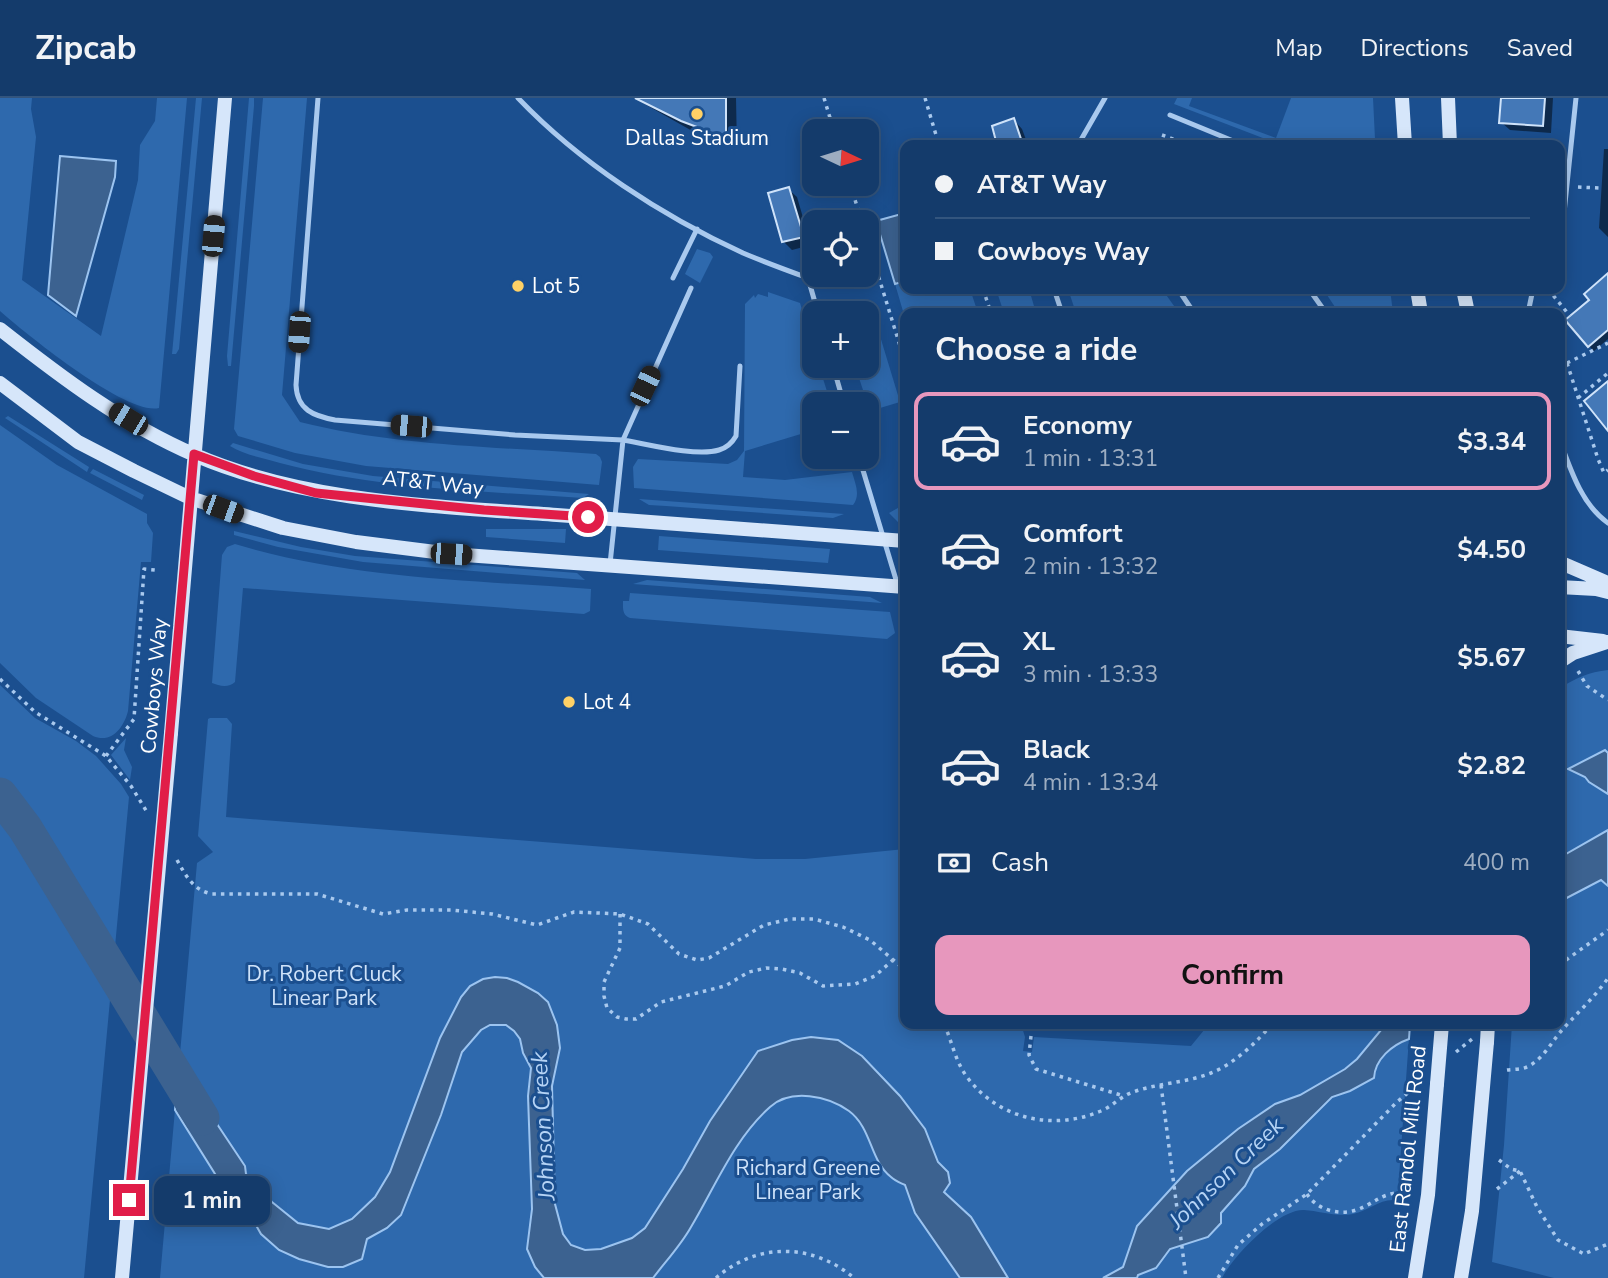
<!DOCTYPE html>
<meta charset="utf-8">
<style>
:root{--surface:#143b6b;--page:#214673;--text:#f1f3f6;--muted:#9dadc1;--line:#33557e;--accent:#e797bd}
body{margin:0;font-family:"Nunito Sans",sans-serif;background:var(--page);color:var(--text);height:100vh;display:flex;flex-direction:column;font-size:26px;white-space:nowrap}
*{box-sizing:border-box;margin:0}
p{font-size:23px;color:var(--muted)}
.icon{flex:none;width:38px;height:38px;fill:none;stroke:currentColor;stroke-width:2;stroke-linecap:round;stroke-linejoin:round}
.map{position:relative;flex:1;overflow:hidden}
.side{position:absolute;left:900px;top:210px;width:665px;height:721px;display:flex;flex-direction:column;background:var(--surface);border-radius:14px;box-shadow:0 4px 18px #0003,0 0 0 2px var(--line)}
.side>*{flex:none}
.hud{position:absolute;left:900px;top:42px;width:665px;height:154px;border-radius:14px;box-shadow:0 4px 18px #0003,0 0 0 2px var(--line);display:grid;align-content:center;height:154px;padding:0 35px;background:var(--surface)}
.needle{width:46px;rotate:94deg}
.buttons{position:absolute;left:802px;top:21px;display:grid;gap:14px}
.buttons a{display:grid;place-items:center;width:77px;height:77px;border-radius:14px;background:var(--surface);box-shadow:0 4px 18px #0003,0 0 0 2px var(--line);font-size:35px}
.end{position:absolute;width:32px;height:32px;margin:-16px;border:9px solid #e11d48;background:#fff;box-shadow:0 0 0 4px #fff}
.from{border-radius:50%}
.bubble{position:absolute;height:49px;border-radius:14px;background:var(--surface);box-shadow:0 4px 18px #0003,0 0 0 2px var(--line);font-size:23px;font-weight:700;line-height:49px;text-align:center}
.car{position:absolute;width:21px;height:42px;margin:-21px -10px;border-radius:9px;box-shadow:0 0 5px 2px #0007;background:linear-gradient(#222 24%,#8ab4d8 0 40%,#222 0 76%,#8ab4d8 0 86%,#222 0)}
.hud b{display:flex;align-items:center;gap:24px;height:66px;font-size:26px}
.hud b+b{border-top:2px solid var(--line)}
.hud i{width:18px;height:18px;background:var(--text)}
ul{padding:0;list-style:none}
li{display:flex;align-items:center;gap:21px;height:98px;margin:0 14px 10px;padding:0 21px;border:4px solid transparent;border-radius:14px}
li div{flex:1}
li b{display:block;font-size:26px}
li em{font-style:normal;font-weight:700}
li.selected{border-color:var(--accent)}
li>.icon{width:63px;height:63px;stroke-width:1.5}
h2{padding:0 35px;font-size:32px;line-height:84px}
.pay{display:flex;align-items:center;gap:18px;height:77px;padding:0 35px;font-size:26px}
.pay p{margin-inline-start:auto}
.action{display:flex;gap:14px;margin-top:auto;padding:14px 35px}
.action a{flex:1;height:80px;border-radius:14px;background:var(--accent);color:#111;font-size:28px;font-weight:700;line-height:80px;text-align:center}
header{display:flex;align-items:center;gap:42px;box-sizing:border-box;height:98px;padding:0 35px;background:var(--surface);border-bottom:2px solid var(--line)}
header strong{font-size:33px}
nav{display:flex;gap:38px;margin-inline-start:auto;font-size:24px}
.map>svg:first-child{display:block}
.green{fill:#2e69ad}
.water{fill:#3c6290;stroke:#9cc4f0;stroke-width:2}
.shadow{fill:#0007}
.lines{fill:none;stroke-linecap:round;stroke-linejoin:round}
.river{stroke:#3c6290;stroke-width:35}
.building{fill:#4478b7;stroke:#cfe3fa;stroke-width:2}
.path{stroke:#a9c9ee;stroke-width:3.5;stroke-dasharray:3.5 5;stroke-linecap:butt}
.lane{stroke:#a9c9ee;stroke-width:5}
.secondary{stroke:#d6e6fa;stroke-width:14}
.secondary-bridge{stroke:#d6e6fa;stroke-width:14}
.route{stroke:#e11d48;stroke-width:9}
.poi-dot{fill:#ffd166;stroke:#1b4f8f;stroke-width:2.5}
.labels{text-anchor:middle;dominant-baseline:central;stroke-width:6;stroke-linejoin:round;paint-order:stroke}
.poi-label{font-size:21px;fill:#fff;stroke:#1b4f8f;text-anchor:start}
.street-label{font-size:21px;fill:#fff;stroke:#1b4f8f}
.park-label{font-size:21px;fill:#cfe3fa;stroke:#1b4f8f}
.water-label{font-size:23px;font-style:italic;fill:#b5d3f5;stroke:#1b4f8f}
</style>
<header>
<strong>Zipcab</strong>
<nav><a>Map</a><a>Directions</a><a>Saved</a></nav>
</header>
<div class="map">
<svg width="1608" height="1180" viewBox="0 0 1608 1180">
<rect width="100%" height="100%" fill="#1b4f8f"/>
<path class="green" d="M 0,0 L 32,0 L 31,11 L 36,39 L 22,182 L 101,238 L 138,82 L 140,47 L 155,23 L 157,0 L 187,0 L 159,310 C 127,318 26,236 0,213 Z
M 196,0 L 202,0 L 179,251 L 176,256 L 172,256 Z
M 249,0 L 254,0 L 254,8 L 231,268 L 228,268 L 227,258 Z
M 263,0 L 307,0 L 282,297 L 300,324 C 395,348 499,349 596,356 L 600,359 L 602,364 L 599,387 L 366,368 L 295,355 L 238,338 L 234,331 Z
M 1177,0 L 1192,0 L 1189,8 L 1276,40 L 1291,0 L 1373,0 L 1375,41 L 1372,47 L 1281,47 L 1174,6 Z
M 697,151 L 710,155 L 713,159 L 700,185 L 685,176 Z
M 905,183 L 905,191 L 970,191 L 978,215 L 905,215 L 905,220 L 895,186 Z
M 996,191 L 1029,191 L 1036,215 L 1004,215 Z
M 1068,191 L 1162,191 L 1179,215 L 1076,215 Z
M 1323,191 L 1390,191 L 1393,215 L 1339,215 Z
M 768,194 L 800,205 L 814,251 L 814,268 L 819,268 L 831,306 L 814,306 L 814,332 L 745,353 L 743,379 L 785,382 L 852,374 C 855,385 861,397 853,407 L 634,390 L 633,369 L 638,361 L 728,366 L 737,362 L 744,353 L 745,206 L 754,197 L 755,200 L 758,196 L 768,199 Z
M 870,205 L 900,304 L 870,313 L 855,268 L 866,268 L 866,215 L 838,215 Z
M 8,318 L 89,369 L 87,374 L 5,320 Z
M 0,327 L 57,367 L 147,416 L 147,425 L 153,435 L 151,464 L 141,464 L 128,613 C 124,629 112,646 93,638 L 36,600 L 0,565 Z
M 233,345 L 303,366 L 373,378 L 589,396 L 583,400 C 483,393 378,391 280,365 C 264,360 244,357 230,348 Z
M 93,371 L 144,397 L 142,402 L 90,375 Z
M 639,401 L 844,416 L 833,420 L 666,408 L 649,407 Z
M 905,406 L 905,425 L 899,425 L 889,415 Z
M 486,431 L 566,431 L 565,445 L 486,439 Z
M 234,433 L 301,449 L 355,458 L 577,475 L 585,482 L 363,464 L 278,449 L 234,437 Z
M 659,438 L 830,451 L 828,465 L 658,452 Z
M 235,446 C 350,481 472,482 591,491 L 590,513 L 584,516 L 243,490 L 235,584 C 229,590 219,588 212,585 L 222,457 L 227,449 Z
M 647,482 L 870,499 L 882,505 L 633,486 Z
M 630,495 L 890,514 L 895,535 L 887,541 L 630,520 C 622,517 623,510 623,503 L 629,503 Z
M 1608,572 L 1608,1180 L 1554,1180 L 1492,1164 L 1504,1047 L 1512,926 L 1559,926 L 1559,591 C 1575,580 1589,574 1608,572 Z
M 0,587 L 35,620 L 76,643 L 96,658 L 121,686 L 129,699 L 84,1180 L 0,1180 Z
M 210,620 L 227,620 L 232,626 L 226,719 L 756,761 L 805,761 L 905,751 L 905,926 L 1021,926 L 1025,939 L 1023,953 L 1032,954 L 1034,939 L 1191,948 L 1209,926 L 1410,926 L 1397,1107 L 1393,1102 C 1378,1102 1368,1113 1353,1116 C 1336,1119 1320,1113 1304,1112 C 1278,1111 1233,1158 1222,1180 L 160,1180 L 197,765 L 213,754 L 198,738 L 208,621 Z
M 126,640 L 124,652 L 132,669 L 130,682 L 111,657 Z"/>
<path class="water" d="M 60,58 L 116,63 L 115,79 L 76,218 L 48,197 Z
M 905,115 L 905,183 L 895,186 L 876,123 Z
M 1605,652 L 1608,655 L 1608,696 L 1589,684 L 1585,679 L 1568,671 Z
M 1608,732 L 1608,788 L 1601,782 L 1559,804 L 1559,760 Z
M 495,879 L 507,880 L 518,884 L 538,895 L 548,904 L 557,927 L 560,950 L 552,988 L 555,1106 L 563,1136 L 571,1147 L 585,1152 L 601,1151 L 632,1140 L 645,1130 L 683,1071 L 710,1023 L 758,953 L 792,942 L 811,939 L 838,942 L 862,958 L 900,998 L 925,1031 L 938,1064 L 948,1074 L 950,1085 L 944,1094 L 971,1119 L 1008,1180 L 960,1180 L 915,1115 L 905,1087 C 901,1085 895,1083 891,1079 C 870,1063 872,1030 849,1013 C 828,998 791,990 770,1009 C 734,1041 715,1089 691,1129 C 681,1147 666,1163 653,1180 L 544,1180 L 535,1169 L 527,1151 L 532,1111 L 528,998 L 531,970 L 523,955 L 520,941 L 514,933 L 506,927 L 490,927 L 481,932 L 462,954 L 441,1017 L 401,1117 L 387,1130 L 367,1141 L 362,1161 L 343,1169 L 328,1169 L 299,1161 L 279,1152 L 261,1136 L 246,1110 L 222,1087 L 175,1012 L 179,969 L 245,1068 L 246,1076 L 272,1104 L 298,1125 L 329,1131 L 352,1121 L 375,1099 L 390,1074 L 440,940 L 461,899 L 470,888 L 483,881 Z
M 1386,926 L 1410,926 L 1409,941 C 1392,947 1375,961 1374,980 L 1350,993 L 1332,999 L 1280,1051 L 1254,1071 L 1245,1088 L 1221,1115 L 1221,1125 L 1208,1139 L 1170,1151 L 1156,1170 L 1138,1177 L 1137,1180 L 1103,1180 L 1123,1169 L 1137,1128 L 1187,1073 L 1238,1031 L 1275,1006 L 1300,997 L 1345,971 L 1357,961 Z"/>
<path class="shadow" d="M 634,0 L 736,0 L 737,50 L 694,34 Z
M 1503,0 L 1553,0 L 1551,35 L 1510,32 L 1501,24 Z
M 1014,22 L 1022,31 L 1028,47 L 999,47 L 994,29 Z
M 1604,51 L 1608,51 L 1608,139 L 1599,130 Z
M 788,91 L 797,99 L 811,147 L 792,152 L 783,143 Z
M 1608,178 L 1608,241 L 1594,253 L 1589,248 L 1591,202 Z"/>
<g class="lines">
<path class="river" d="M 0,697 L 25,730 L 202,1020"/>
</g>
<path class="building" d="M 635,0 L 726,0 L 726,40 L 681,23 Z
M 1501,0 L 1545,0 L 1543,28 L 1499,25 Z
M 1014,20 L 1023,47 L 997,47 L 992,28 Z
M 789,89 L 804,139 L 782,144 L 768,95 Z
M 1608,175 L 1608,232 L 1588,249 L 1565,222 L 1589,202 L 1584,196 Z
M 1608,283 L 1608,333 L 1584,303 Z"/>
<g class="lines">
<path class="path" d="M 824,0 L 834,33
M 925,0 L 939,47
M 1162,37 L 1190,47
M 850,86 L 862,124
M 1578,89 L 1600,90
M 866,138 L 905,264
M 983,191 L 991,215
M 1548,191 L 1570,218
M 1567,265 L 1608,245
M 1559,267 L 1567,265 L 1598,361 L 1604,375 L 1608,372
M 1578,300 L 1608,275
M 866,322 L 871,320
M 1578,573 L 1587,588 L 1608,602
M 0,581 L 35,614 L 106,658 L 131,688 L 147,714
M 106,658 L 134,621 L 144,471 L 155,472
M 177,762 C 186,778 193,792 212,796 L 317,796 L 383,816 L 407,812 L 451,812 L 492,816 L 537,827 L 574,814 L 620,816 L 648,826 L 679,856 L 697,862 L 709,860 L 764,827 L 790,821 L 814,821 L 843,829 L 870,842 L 905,872
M 620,816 L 620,850 L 604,884 L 604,898 L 607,910 L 617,919 L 626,921 L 636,921 L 661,904 L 725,888 L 749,874 L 766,870 L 782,871 L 800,875 L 823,888 L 855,886 L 875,878 L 894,861
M 1559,867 L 1608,832
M 944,926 C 952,943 955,963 967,979 C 999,1022 1054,1033 1101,1013 C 1113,1008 1121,998 1133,994 C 1158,985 1186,985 1211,975 C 1234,966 1257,944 1272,926
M 1031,938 L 1029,957 L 1036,971 L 1124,998
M 1456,954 L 1472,941
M 1507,972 C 1514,971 1522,972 1529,968 C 1545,959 1551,944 1563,931 C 1578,914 1595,899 1608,880
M 1161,987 L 1186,1180
M 1499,1062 L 1511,1071 L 1520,1073 L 1537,1109 L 1558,1142 L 1584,1156 L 1608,1146
M 1497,1091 L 1520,1073
M 1307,1096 C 1316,1111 1338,1118 1356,1112 C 1374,1106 1379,1096 1402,1094
M 716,1180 C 757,1144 813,1145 854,1180
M 1218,1180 L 1238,1147 L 1262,1126 L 1307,1096 L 1397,1004 L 1421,984"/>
<path class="lane" d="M 318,0 L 296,287 C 297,312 314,318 335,322 L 515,337 L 623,342 L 610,466
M 518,0 C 579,64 662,118 743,155 C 764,164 786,172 808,180 L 818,215
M 1170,17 L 1243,47
M 1078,47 L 1105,0
M 1559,163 L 1576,0
M 673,180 L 697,131
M 691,190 L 623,342 C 647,346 696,359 719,352 C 726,350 732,345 736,338 L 740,268
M 1054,191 L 1062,215
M 1178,191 L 1194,215
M 1309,191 L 1326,215
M 1528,215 L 1533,191
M 833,268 L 844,306
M 1559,340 C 1570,370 1581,406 1608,425
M 859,359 L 897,485"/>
<path class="secondary" d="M 1402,0 L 1405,47
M 1448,0 L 1450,47
M 1417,191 L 1421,215
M 1463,191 L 1468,215
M 0,231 C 61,279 123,326 195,357 C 306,405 437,408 557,417 C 673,425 789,434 905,443
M 0,285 L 78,344 L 134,373 L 190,400 L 283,430 L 356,444 L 451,456 L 905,489
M 1559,464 L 1608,485
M 1559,489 L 1596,491 L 1608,494
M 1559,538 L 1603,543
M 1559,564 L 1573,555 L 1607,544
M 171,635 L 225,0
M 1415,1180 L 1428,1097 L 1437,986
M 1461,1180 L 1472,1113 L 1487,944"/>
<path class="secondary-bridge" d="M 1487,944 L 1488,926
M 1437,986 L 1442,926
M 122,1180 L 171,635"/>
</g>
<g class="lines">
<path class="route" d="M 129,1102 L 194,356 L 254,378 L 316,395 L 484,412 L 588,419"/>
</g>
<g class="poi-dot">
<circle cx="697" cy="16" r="7"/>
<circle cx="518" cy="188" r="7"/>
<circle cx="569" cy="604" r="7"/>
</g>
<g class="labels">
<g class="poi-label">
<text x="697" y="40" text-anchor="middle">Dallas Stadium</text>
<text x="532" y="188">Lot 5</text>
<text x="583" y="604">Lot 4</text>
</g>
<g class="street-label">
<text transform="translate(433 385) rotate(6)">AT&amp;T Way</text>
<text transform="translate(154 588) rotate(-85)">Cowboys Way</text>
<text transform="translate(1408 1051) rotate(-84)">East Randol Mill Road</text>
</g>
<g class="park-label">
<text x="324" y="876">Dr. Robert Cluck<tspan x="324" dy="24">Linear Park</tspan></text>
<text x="808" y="1070">Richard Greene<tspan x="808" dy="24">Linear Park</tspan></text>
</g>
<g class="water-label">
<text transform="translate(543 1028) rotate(-93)">Johnson Creek</text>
<text transform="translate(1226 1075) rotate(-44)">Johnson Creek</text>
</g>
</g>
</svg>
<div class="buttons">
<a><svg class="needle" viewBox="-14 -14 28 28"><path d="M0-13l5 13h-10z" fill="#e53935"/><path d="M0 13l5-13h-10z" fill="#9dadc1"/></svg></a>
<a><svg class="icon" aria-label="locate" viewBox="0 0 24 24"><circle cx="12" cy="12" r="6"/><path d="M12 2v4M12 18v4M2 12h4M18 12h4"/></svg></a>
<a>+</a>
<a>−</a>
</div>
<i class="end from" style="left:588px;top:419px"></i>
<i class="end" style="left:129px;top:1102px"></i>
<div class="bubble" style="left:154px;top:1078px;width:116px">1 min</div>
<i class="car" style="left:213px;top:138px;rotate:5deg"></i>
<i class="car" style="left:299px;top:234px;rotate:184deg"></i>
<i class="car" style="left:645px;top:288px;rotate:25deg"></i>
<i class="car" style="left:128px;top:321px;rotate:301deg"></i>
<i class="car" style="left:411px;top:328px;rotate:275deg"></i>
<i class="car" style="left:223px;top:411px;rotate:110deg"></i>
<i class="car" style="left:451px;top:456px;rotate:94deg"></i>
<div class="hud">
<b><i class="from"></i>AT&amp;T Way</b>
<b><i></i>Cowboys Way</b>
</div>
<section class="side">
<h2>Choose a ride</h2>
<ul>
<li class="selected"><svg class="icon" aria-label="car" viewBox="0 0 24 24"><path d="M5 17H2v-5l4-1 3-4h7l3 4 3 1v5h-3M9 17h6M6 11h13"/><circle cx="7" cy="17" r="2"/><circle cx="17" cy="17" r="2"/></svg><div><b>Economy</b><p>1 min · 13:31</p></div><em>$3.34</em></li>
<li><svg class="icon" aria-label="car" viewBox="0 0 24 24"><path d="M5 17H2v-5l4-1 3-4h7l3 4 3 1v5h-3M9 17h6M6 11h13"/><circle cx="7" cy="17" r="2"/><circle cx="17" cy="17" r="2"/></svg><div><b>Comfort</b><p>2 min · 13:32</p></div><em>$4.50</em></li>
<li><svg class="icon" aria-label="car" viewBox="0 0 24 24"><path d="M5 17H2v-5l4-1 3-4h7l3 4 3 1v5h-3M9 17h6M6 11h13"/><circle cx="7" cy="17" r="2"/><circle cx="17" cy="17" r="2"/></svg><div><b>XL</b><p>3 min · 13:33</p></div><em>$5.67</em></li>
<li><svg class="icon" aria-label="car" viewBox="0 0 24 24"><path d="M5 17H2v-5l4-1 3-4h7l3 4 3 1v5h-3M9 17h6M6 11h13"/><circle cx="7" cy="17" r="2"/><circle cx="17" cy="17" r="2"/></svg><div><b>Black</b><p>4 min · 13:34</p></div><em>$2.82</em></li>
</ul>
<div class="pay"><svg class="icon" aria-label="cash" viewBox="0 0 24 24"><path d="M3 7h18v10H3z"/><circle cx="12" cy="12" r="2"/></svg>Cash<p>400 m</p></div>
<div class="action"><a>Confirm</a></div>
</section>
</div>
